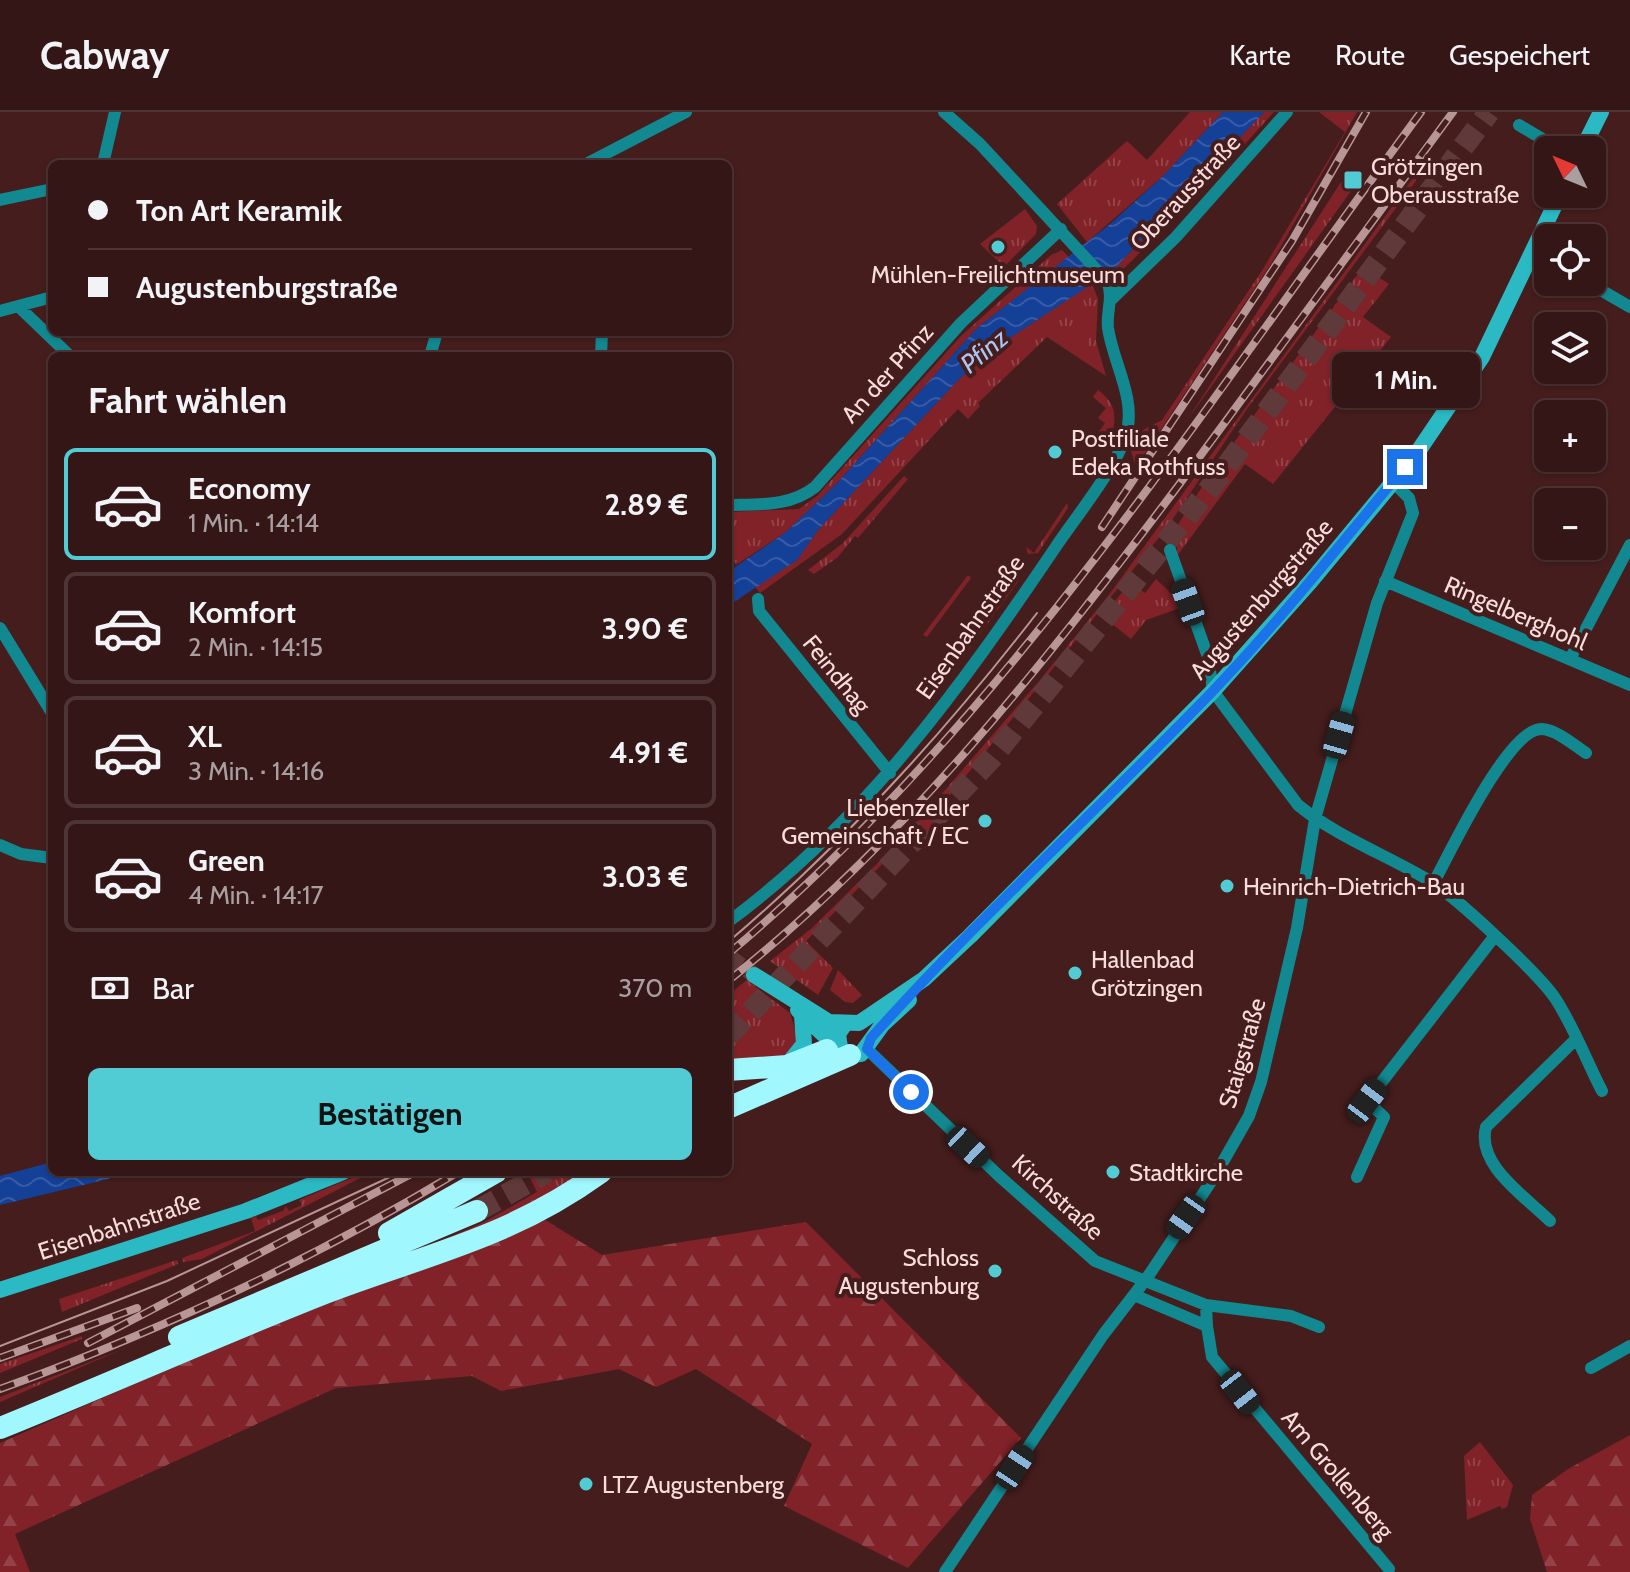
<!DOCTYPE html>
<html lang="de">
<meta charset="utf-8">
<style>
:root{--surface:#341616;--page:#3c1f1f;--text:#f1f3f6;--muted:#a99fa1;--line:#4e3535;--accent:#51ccd5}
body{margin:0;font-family:Cabin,sans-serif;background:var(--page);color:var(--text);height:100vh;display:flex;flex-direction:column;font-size:30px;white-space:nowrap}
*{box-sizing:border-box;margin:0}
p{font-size:26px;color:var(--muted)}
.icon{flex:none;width:44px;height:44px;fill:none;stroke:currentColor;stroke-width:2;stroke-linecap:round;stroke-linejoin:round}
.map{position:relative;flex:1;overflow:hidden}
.sheet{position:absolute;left:48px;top:240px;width:684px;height:824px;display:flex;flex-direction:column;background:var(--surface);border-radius:12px;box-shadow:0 2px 6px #0004,0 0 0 2px var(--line)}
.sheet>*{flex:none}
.banner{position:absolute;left:48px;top:48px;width:684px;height:176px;border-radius:12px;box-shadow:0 2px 6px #0004,0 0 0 2px var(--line);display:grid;align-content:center;height:176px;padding:0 40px;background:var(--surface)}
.needle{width:52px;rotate:313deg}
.buttons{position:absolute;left:1534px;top:24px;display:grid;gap:16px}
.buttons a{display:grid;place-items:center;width:72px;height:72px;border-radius:12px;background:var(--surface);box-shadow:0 2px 6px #0004,0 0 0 2px var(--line);font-size:40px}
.end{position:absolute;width:36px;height:36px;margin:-18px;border:10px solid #1a73e8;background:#fff;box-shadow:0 0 0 4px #fff}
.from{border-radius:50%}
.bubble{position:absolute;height:56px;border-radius:12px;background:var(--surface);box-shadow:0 2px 6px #0004,0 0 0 2px var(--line);font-size:26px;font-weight:700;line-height:56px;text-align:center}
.car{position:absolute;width:24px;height:48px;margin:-24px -12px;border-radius:10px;box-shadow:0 0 6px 2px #0007;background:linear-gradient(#222 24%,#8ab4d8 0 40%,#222 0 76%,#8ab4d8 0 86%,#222 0)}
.banner b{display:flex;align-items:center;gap:28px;height:76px;font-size:30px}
.banner b+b{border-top:2px solid var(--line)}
.banner i{width:20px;height:20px;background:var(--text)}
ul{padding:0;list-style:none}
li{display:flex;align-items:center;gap:24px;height:112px;margin:0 16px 12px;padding:0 24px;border:4px solid var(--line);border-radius:12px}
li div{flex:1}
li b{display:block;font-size:30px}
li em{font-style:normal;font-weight:700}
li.current{border-color:var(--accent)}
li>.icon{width:72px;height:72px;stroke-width:1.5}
h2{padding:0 40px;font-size:36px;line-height:96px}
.pay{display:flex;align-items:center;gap:20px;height:88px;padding:0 40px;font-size:30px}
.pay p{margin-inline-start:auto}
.button{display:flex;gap:16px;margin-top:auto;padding:16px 40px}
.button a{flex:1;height:92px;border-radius:12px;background:var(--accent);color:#111;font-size:32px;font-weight:700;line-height:92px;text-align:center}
header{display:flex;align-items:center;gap:48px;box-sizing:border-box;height:112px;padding:0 40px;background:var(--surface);border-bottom:2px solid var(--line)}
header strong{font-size:38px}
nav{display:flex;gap:44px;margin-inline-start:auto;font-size:28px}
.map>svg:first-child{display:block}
.grass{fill:url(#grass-tufts)}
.forest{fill:url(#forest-firs)}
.pitch{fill:#802228}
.water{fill:url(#water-waves)}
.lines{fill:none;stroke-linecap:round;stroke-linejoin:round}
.secondary-tunnel{stroke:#603a3a;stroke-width:16;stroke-dasharray:16 8;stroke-linecap:butt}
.highway-tunnel{stroke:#603a3a;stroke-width:22;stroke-dasharray:22 11;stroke-linecap:butt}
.street{stroke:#128991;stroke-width:12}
.secondary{stroke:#2bbac4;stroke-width:16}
.highway{stroke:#a1f7fe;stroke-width:22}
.tram{stroke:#b79695;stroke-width:2}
.rail-casing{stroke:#b79695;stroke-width:8}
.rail{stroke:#451d1d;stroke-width:5;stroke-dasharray:15;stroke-linecap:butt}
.street-bridge{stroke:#128991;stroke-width:12}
.route{stroke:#1a73e8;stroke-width:10}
.poi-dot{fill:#51ccd5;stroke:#451d1d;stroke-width:3}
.labels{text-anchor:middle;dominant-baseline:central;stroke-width:8;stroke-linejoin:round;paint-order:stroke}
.poi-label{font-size:24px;fill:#f9dddc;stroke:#451d1d;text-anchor:start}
.street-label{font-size:24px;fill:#f9dddc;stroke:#451d1d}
.water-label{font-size:26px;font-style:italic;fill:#abc6f4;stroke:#451d1d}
</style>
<header>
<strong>Cabway</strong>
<nav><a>Karte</a><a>Route</a><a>Gespeichert</a></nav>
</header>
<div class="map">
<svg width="1630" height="1460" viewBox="0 0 1630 1460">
<defs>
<pattern id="grass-tufts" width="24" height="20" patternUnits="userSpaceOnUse" patternTransform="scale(2)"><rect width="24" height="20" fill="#802228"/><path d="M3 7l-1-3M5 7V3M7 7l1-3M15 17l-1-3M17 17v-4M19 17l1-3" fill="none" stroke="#934247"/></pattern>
<pattern id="forest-firs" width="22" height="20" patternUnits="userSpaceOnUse" patternTransform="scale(2)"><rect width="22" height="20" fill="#802228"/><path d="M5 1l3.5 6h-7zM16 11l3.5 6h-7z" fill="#934247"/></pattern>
<pattern id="water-waves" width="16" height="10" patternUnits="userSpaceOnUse" patternTransform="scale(2)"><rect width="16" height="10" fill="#144097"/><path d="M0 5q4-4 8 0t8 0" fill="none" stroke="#375ba5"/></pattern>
</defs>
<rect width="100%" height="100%" fill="#451d1d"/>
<path class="grass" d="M 1190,0 L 1223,0 L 1162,65 L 1087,130 L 1057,92 L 1127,29 L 1147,48 Z
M 1264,0 L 1274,0 L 1193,89 L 1117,163 L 1113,158 Z
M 1319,0 L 1357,0 L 1271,152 L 1136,355 L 1131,339 L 1143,318 L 1162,308 L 1263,157 L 1345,20 Z
M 1416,62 L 1416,69 L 1247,297 L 1166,417 L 943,692 L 926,727 L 922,732 L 911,723 L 806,829 L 833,856 L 818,883 L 770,849 L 812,816 L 908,721 L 1040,568 L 1108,484 Z
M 1341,70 L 1351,79 L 1188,307 Z
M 1025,97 L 1037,114 L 1036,122 L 1004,155 L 980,132 Z
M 1062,138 L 1069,145 L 977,216 L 838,370 L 786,420 L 736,453 L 728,434 L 728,400 L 799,397 L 817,384 L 961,224 L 1051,143 Z
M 1363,155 L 1389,172 L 1363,205 L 1391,225 L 1273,372 L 1245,352 L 1177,444 L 1177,414 L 1205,370 Z
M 1092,171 L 1098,187 L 1096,229 L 1106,264 L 1047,225 L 978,291 L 980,294 L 968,307 L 958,297 L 842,422 L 760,481 L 755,475 L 797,448 L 818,418 L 959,267 L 999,233 Z
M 1098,278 C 1117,292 1118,307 1109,329 L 1098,321 L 1105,311 L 1098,306 L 1106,296 L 1093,285 Z
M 904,364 L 908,367 L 858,426 L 855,424 L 838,445 L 814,462 L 808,458 L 843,431 Z
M 1067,391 L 1068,396 L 1038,441 L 1028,442 L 1026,435 L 1034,441 Z
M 1010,457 L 1019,461 L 1019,468 L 952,561 L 947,559 L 1016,467 L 1007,460 Z
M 968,463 L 971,466 L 927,525 L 923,523 Z
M 1156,467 L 1175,485 L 1180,496 L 1146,508 L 1131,527 L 1102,504 L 1131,470 L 1145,481 Z
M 838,858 L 862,883 L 853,891 L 845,890 L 830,878 Z
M 747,868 L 790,901 L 798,928 L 788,944 L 728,954 L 728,883 Z
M 366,1060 L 372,1060 L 202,1147 L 183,1150 L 182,1146 L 255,1119 L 251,1106 L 256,1104 L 258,1108 L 283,1099 L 286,1094 L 289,1099 L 302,1093 L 299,1088 Z
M 527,1060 L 592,1060 L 563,1081 L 418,1139 L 484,1110 L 537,1080 Z
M 177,1148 L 178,1152 L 62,1200 L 59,1187 Z
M 82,1224 L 82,1227 L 0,1261 L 0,1252 Z
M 123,1237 L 0,1290 L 0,1285 Z
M 1480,1330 L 1513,1373 L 1507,1395 L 1502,1397 L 1500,1394 L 1467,1408 L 1464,1344 Z"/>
<path class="forest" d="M 542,1106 L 602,1143 L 806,1110 L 1021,1326 L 908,1456 L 784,1394 L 812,1332 L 696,1257 L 656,1275 L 619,1257 L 501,1279 L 472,1264 L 336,1276 L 15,1422 L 30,1460 L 0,1460 L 0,1331 L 232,1229 Z
M 1630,1323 L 1630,1460 L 1547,1460 L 1530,1407 L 1532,1383 L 1568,1357 Z"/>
<path class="pitch" d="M 1073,213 L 1088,213 L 1087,237 L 1069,236 Z"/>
<path class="water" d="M 1223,0 L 1264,0 L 1113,158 L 999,233 L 959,267 L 818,418 L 797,448 L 728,494 L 728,460 L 786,420 L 838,370 L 977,216 L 1110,112 L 1162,65 Z
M 52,1050 L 52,1060 L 137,1060 L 0,1093 L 0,1064 Z"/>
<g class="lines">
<path class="secondary-tunnel" d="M 728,844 L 754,863"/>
<path class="highway-tunnel" d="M 728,924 L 990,648 L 1214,371 L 1489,0
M 477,1099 L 547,1060"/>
<path class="street" d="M 1519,13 L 1561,38
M 103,52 L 115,0
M 586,52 L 686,0
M 0,88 L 52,77
M 1533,138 L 1548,147
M 1587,170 L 1630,195
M 1112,187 L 1176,125 L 1287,0
M 18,194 L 70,244
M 0,199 L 52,185
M 430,244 L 437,220
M 601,244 L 602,220
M 728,393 C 758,392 790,395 815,375 L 961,211 L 1061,117
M 1170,438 L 1208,545 L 1213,579 L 1298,693 C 1337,725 1387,743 1430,769 C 1455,784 1539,862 1555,886 C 1574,915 1586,948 1602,979
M 1385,469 L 1630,573
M 758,487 L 759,499 L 890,661
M 0,516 L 52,601
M 1570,547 L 1630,433
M 0,733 L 21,742 L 52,746
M 1434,770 C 1450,741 1509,615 1542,617 C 1557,618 1574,633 1586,641
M 728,810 C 865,709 961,575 1055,436 C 1075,406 1116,356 1126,323 C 1137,287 1113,251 1108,216 C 1106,199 1114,186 1107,169 L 980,32 L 944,0
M 867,937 L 998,1063 L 1095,1149 L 1206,1193 L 1291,1204 L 1319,1215
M 1357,1065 L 1384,1005 L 1367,989 L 1494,825
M 1550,1109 C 1525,1084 1476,1053 1486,1015 L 1575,928
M 1149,1163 L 1216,1062 L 1249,1004 L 1261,970 L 1297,816 L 1315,707 L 1377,491 L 1413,401 L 1409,386 L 1393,370
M 1134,1183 L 1207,1214 L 1206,1193
M 1207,1214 L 1212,1245 L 1389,1457
M 1591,1256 L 1630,1234
M 945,1460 L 1103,1223 L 1140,1175"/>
<path class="secondary" d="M 1582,38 L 1601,0
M 754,863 L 829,910 L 859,911 L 924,867 L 970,824 L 1213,579 L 1311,469 L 1417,341 L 1482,245 L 1560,82
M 798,898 L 823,922 L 837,929
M 845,912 L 838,922 L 840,936 L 850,943 L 861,942 L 882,913 L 909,888
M 788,952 L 804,932 L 802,903
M 0,1178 L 246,1099 L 343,1060"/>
<path class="highway" d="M 728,958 L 787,954 L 827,938
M 728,996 L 850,943
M 389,1121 L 496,1060
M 179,1225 L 477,1099
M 0,1316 C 109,1272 216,1224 325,1181 C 427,1142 510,1126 601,1060"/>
<path class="tram" d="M 728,830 C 844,732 944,621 1037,501
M 0,1234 L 167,1169 L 392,1064"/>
<g class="rail-casing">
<path id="rail" d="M 1102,415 L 1292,129 L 1366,0
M 728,842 C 1003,612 1209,287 1421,0
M 728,869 C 907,727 1045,551 1181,370 C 1272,247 1362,123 1453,0
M 88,1231 L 415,1060
M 0,1246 L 137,1196
M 0,1277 C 158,1220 314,1147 458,1060"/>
</g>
<use href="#rail" class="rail"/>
<path class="street-bridge" d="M 1140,1175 L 1149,1163"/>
</g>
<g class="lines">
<path class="route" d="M 911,980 L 867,937 L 871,926 C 978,806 1099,697 1211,581 C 1280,509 1341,431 1405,355"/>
</g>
<g class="poi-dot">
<rect x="1343" y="58" width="20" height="20" rx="4"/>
<circle cx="998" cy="135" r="8"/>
<circle cx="1055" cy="340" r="8"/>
<circle cx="985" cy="709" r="8"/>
<circle cx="1227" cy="774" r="8"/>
<circle cx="1075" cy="861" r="8"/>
<circle cx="1113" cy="1060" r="8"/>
<circle cx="995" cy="1159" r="8"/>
<circle cx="586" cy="1372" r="8"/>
</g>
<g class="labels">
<g class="poi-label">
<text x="1371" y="54">Grötzingen<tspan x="1371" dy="28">Oberausstraße</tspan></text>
<text x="998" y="162" text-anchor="middle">Mühlen-Freilichtmuseum</text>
<text x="1071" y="326">Postfiliale<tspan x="1071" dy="28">Edeka Rothfuss</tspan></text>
<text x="969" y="695" text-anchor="end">Liebenzeller<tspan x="969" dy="28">Gemeinschaft / EC</tspan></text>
<text x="1243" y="774">Heinrich-Dietrich-Bau</text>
<text x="1091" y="847">Hallenbad<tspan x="1091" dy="28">Grötzingen</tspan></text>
<text x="1129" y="1060">Stadtkirche</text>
<text x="979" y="1145" text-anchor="end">Schloss<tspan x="979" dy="28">Augustenburg</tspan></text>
<text x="602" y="1372">LTZ Augustenberg</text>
</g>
<g class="street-label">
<text transform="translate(1185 80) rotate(-47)">Oberausstraße</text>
<text transform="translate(887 261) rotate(-48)">An der Pfinz</text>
<text transform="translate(1261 487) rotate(-49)">Augustenburgstraße</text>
<text transform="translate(1516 501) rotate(23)">Ringelberghohl</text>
<text transform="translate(970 515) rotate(-55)">Eisenbahnstraße</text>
<text transform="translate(837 562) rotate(51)">Feindhag</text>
<text transform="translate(1242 941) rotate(-74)">Staigstraße</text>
<text transform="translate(1058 1085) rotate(42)">Kirchstraße</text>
<text transform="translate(119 1114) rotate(-18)">Eisenbahnstraße</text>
<text transform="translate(1338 1362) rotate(50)">Am Grollenberg</text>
</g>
<g class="water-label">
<text transform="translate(984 239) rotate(-40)">Pfinz</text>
</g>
</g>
</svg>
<div class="buttons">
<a><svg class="needle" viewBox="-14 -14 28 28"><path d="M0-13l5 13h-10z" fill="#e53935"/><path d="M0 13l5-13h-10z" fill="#a99fa1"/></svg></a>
<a><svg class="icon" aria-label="locate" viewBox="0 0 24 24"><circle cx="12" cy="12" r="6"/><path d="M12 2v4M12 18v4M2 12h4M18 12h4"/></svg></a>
<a><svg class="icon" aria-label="layers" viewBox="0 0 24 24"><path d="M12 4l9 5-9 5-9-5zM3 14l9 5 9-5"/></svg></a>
<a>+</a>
<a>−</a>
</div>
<i class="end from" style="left:911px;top:980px"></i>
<i class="end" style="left:1405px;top:355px"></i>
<div class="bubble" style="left:1332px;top:240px;width:148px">1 Min.</div>
<i class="car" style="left:1188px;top:490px;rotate:340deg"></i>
<i class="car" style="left:1339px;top:623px;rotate:16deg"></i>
<i class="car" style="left:1367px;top:989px;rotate:37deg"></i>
<i class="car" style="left:968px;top:1035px;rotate:133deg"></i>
<i class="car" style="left:1186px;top:1105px;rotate:215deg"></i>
<i class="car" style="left:1240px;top:1280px;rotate:142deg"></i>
<i class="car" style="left:1015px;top:1355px;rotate:33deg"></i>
<div class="banner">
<b><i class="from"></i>Ton Art Keramik</b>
<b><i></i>Augustenburgstraße</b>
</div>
<section class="sheet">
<h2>Fahrt wählen</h2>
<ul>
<li class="current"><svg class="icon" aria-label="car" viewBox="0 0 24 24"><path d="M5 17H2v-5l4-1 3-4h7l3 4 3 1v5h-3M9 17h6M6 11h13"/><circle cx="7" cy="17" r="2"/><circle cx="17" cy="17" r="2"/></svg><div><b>Economy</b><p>1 Min. · 14:14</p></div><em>2.89 €</em></li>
<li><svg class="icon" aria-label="car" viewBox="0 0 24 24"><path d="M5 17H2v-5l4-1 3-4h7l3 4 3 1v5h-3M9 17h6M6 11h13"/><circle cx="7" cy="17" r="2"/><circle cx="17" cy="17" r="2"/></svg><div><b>Komfort</b><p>2 Min. · 14:15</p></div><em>3.90 €</em></li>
<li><svg class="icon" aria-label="car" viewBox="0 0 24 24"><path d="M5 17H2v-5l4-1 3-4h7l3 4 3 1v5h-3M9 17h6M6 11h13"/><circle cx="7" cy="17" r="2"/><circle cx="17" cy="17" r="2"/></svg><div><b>XL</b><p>3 Min. · 14:16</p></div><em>4.91 €</em></li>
<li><svg class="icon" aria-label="car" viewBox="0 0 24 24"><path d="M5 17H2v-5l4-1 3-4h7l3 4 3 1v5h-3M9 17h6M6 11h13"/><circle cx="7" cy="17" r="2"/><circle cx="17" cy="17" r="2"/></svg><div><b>Green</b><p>4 Min. · 14:17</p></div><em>3.03 €</em></li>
</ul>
<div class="pay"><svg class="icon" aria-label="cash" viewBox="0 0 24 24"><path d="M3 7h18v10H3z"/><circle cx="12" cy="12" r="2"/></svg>Bar<p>370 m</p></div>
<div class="button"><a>Bestätigen</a></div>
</section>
</div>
